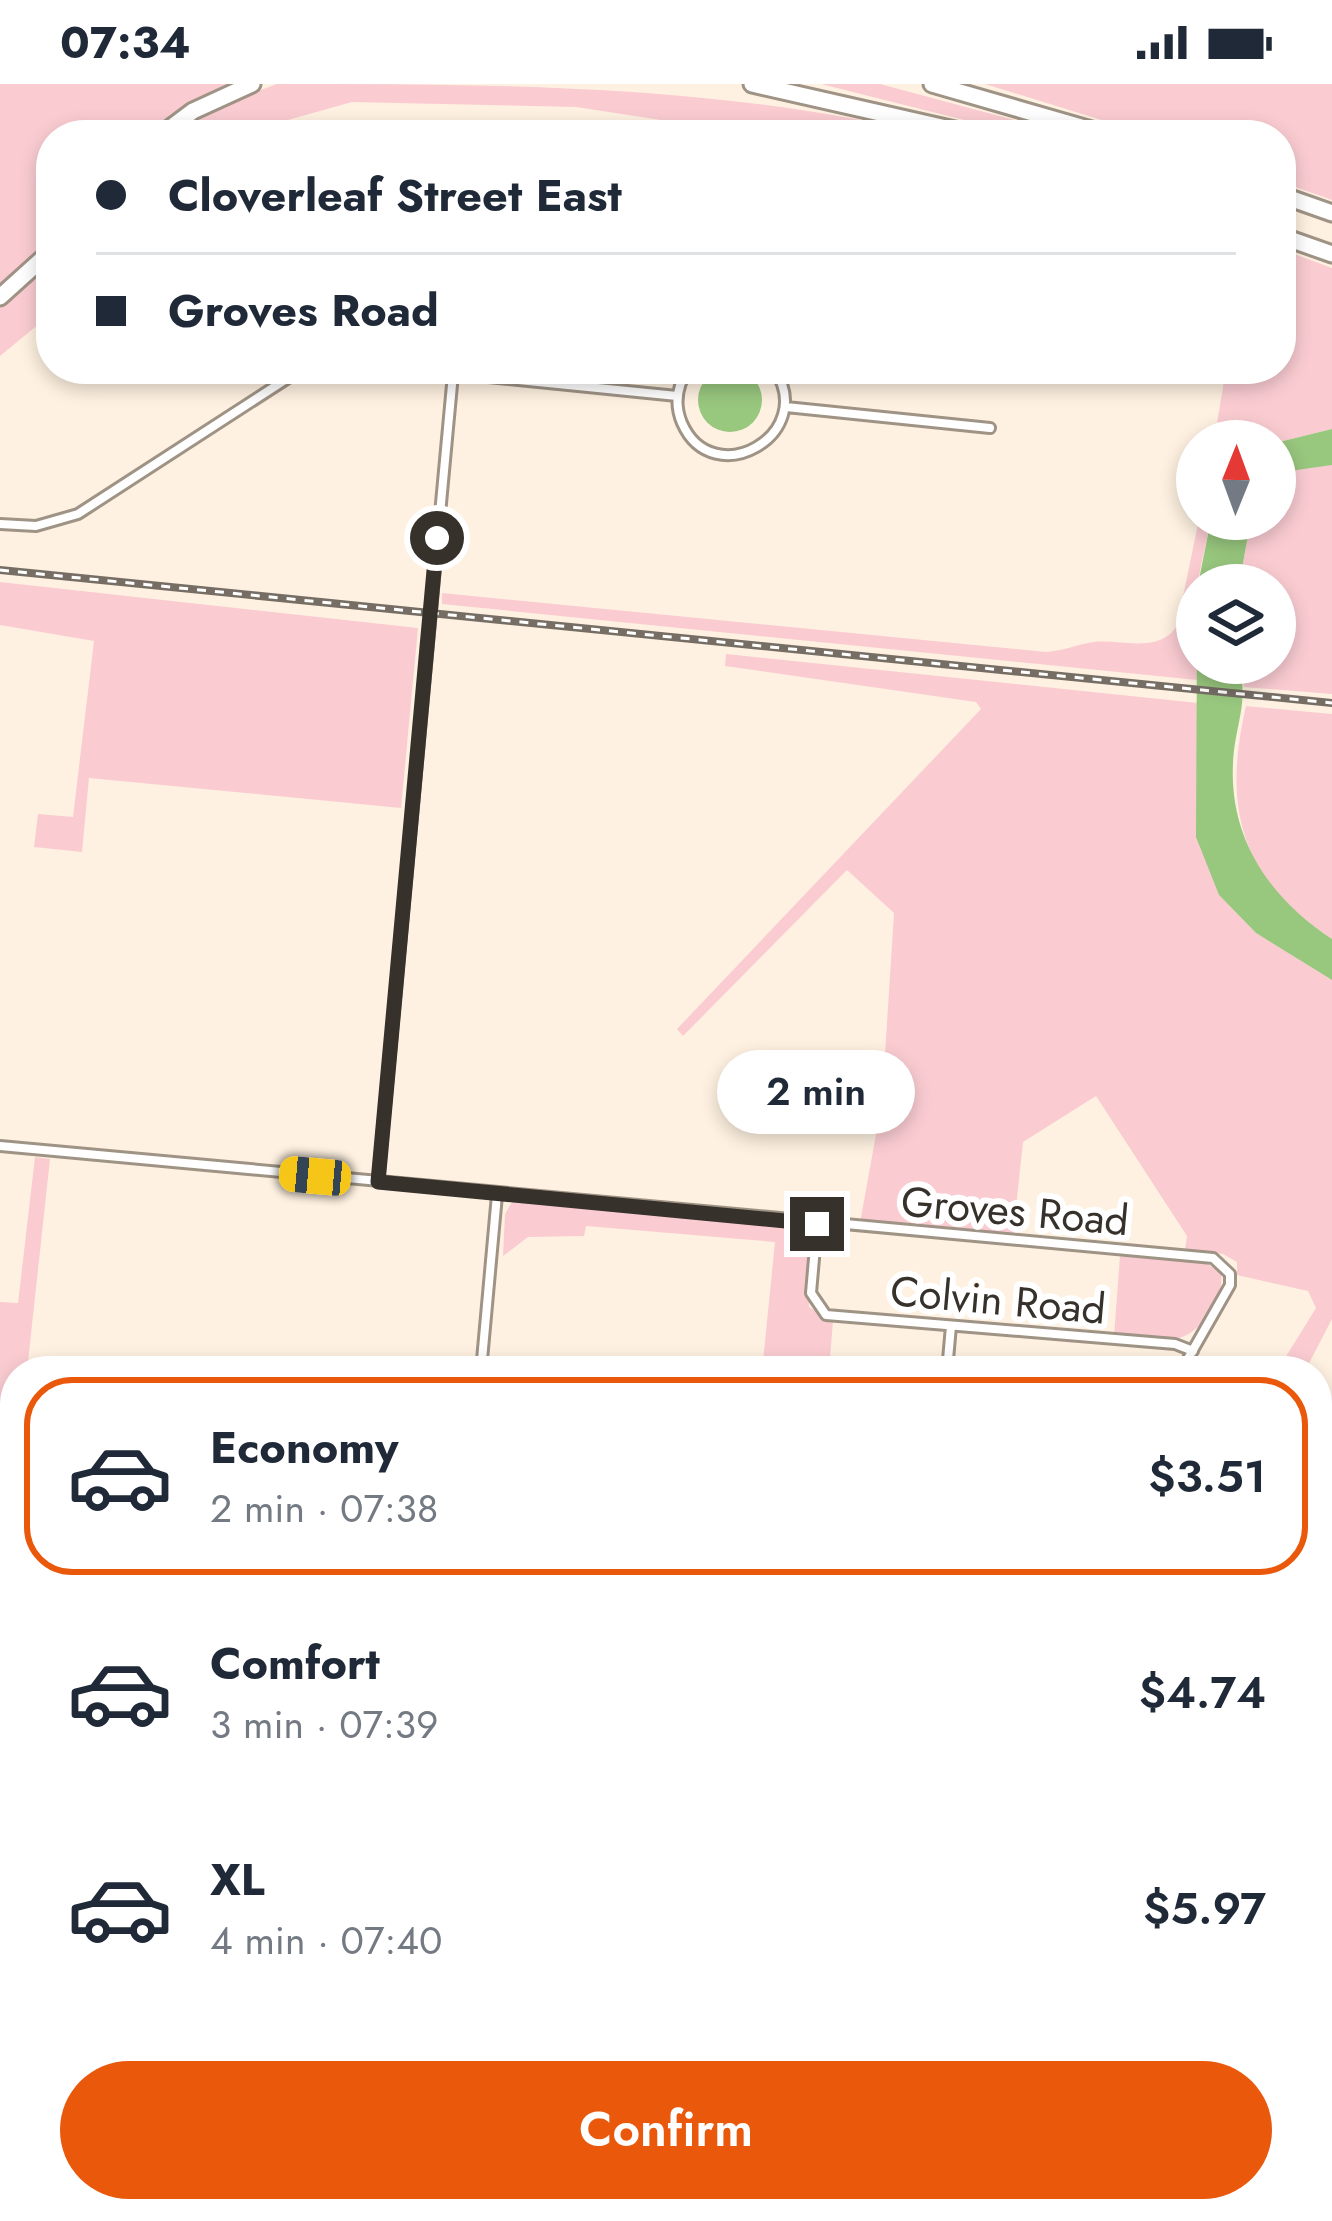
<!DOCTYPE html>
<meta charset="utf-8">
<style>
:root{--surface:#fff;--page:#f2f2f3;--text:#1f2937;--muted:#747a83;--line:#e0e1e3;--accent:#ea580c}
body{margin:0;font-family:Jost,sans-serif;background:var(--page);color:var(--text);height:100vh;display:flex;flex-direction:column;font-size:45px;white-space:nowrap}
*{box-sizing:border-box;margin:0}
p{font-size:39px;color:var(--muted)}
.icon{flex:none;width:66px;height:66px;fill:none;stroke:currentColor;stroke-width:2;stroke-linecap:round;stroke-linejoin:round}
.map{position:relative;flex:1;overflow:hidden}
.drawer{position:absolute;left:0px;top:1272px;width:1332px;height:867px;display:flex;flex-direction:column;background:var(--surface);border-radius:48px 48px 0 0;box-shadow:0 6px 18px #0003}
.drawer>*{flex:none}
.banner{position:absolute;left:36px;top:36px;width:1260px;height:264px;border-radius:48px;box-shadow:0 6px 18px #0003;display:grid;align-content:center;height:264px;padding:0 60px;background:var(--surface)}
.needle{width:78px;rotate:1deg}
.buttons{position:absolute;left:1176px;top:336px;display:grid;gap:24px}
.buttons a{display:grid;place-items:center;width:120px;height:120px;border-radius:50%;background:var(--surface);box-shadow:0 6px 18px #0003;font-size:60px}
.end{position:absolute;width:54px;height:54px;margin:-27px;border:15px solid #36312b;background:#fff;box-shadow:0 0 0 6px #fff}
.from{border-radius:50%}
.bubble{position:absolute;height:84px;border-radius:42px;background:var(--surface);box-shadow:0 6px 18px #0003;font-size:39px;font-weight:600;line-height:84px;text-align:center}
.car{position:absolute;width:36px;height:72px;margin:-36px -18px;border-radius:15px;box-shadow:0 0 9px 3px #0007;background:linear-gradient(#f5c518 24%,#345 0 40%,#f5c518 0 76%,#345 0 86%,#f5c518 0)}
.banner b{display:flex;align-items:center;gap:42px;height:114px;font-size:45px}
.banner b+b{border-top:3px solid var(--line)}
.banner i{width:30px;height:30px;background:var(--text)}
ul{padding:21px 0 0;list-style:none}
li{display:flex;align-items:center;gap:36px;height:198px;margin:0 24px 18px;padding:0 36px;border:6px solid transparent;border-radius:48px}
li div{flex:1}
li b{display:block;font-size:45px}
li em{font-style:normal;font-weight:600}
li.on{border-color:var(--accent)}
li>.icon{width:108px;height:108px;stroke-width:1.5}
.primary-button{display:flex;gap:24px;margin-top:auto;padding:24px 60px}
.primary-button a{flex:1;height:138px;border-radius:72px;background:var(--accent);color:#fff;font-size:48px;font-weight:600;line-height:138px;text-align:center}
.status{display:flex;justify-content:space-between;align-items:center;height:84px;padding:0 60px;background:var(--surface);direction:ltr}
.status svg{height:33px;fill:currentColor}
.map>svg:first-child{display:block}
.green{fill:#faccd2}
.water{fill:#98c77e}
.lines{fill:none;stroke-linecap:round;stroke-linejoin:round}
.street-casing{stroke:#9f9385;stroke-width:14}
.highway-casing{stroke:#9f9385;stroke-width:21}
.street{stroke:#fff;stroke-width:8}
.highway{stroke:#fff;stroke-width:15}
.rail-casing{stroke:#766e65;stroke-width:8}
.rail{stroke:#fff;stroke-width:3;stroke-dasharray:9;stroke-linecap:butt}
.route{stroke:#36312b;stroke-width:15}
.labels{text-anchor:middle;dominant-baseline:central;stroke-width:12;stroke-linejoin:round;paint-order:stroke}
.street-label{font-size:42px;fill:#36312b;stroke:#fff}
</style>
<div class="status"><b>07:34</b><svg viewBox="0 0 49 12"><path d="M0 12V9h3v3zM5 12V6h3v6zM10 12V3h3v9zM15 12V0h3v12zM26 1h20v11H26zM47 4h2v5h-2z"/></svg></div>
<div class="map">
<svg width="1332" height="2137" viewBox="0 0 1332 2137">
<rect width="100%" height="100%" fill="#fef1e1"/>
<path class="green" d="M 0,0 L 234,0 L 190,21 L 150,51 L 51,51 L 51,161 L 0,206 Z
M 277,0 C 498,0 716,0 931,51 L 759,51 L 576,23 L 352,18 L 234,51 L 173,51 L 231,17 Z
M 821,0 L 880,0 L 1070,51 L 1024,51 Z
M 985,0 L 1332,0 L 1332,116 L 1281,98 L 1281,51 L 1150,51 Z
M 1281,165 L 1332,184 L 1332,345 L 1275,359 L 1214,357 L 1226,285 L 1281,285 Z
M 51,181 L 51,230 L 0,272 L 0,223 Z
M 1332,381 L 1332,610 L 1244,603 L 1239,579 L 1275,579 L 1275,501 L 1239,501 L 1251,435 L 1275,435 L 1278,385 Z
M 1199,435 L 1211,435 L 1197,501 L 1197,596 L 442,520 L 442,509 L 1046,568 C 1063,567 1078,560 1094,558 C 1122,555 1158,570 1177,542 Z
M 0,498 L 418,544 L 401,724 L 89,694 L 82,768 L 34,763 L 38,730 L 73,733 L 94,557 L 0,541 Z
M 726,570 L 1198,619 L 1219,811 L 1256,849 L 1332,896 L 1332,1235 L 1305,1287 L 1277,1287 L 1316,1224 L 1308,1207 L 1237,1191 L 1237,1178 L 1223,1170 L 1185,1166 L 1187,1152 L 1096,1012 L 1023,1058 L 1013,1152 L 860,1139 L 882,1017 L 894,829 L 847,786 L 683,952 L 677,945 L 981,625 L 976,618 L 725,582 Z
M 1246,622 L 1332,630 L 1332,855 C 1241,796 1222,725 1246,622 Z
M 35,1073 L 50,1075 L 27,1287 L 15,1287 L 10,1450 L 15,1454 L 15,1741 L 0,1883 L 0,1622 L 14,1512 L 0,1503 L 0,1218 L 18,1219 Z
M 523,1117 L 798,1144 L 807,1156 L 809,1223 L 833,1237 L 829,1287 L 762,1287 L 775,1158 L 586,1142 L 584,1152 L 528,1153 L 503,1172 L 505,1130 L 512,1118 Z
M 1120,1172 L 1208,1180 L 1221,1190 C 1223,1205 1217,1213 1210,1226 C 1186,1269 1157,1254 1114,1252 Z
M 1317,2058 L 1332,2086 L 1332,2137 L 725,2137 L 744,2124 L 1317,2124 Z"/>
<path class="water" d="M698 316a32 32 0 1 1 64 0a32 32 0 1 1-64 0Z
M 1332,345 L 1332,381 L 1275,389 L 1275,359 Z
M 1211,435 L 1251,435 L 1239,501 L 1198,501 Z
M 1197,545 L 1197,579 L 1239,579 C 1249,622 1235,639 1233,679 C 1229,756 1271,815 1332,855 L 1332,896 L 1256,849 L 1219,811 L 1196,753 Z
M 1332,1470 L 1332,2086 L 1317,2058 L 1317,1508 Z"/>
<g class="lines">
<g class="street-casing">
<path id="street" d="M 408,285 L 677,312
M 688,285 C 677,302 674,320 682,339 C 713,410 819,350 774,285
M 786,323 L 990,344
M 0,440 L 36,442 L 78,430 L 302,285
M 0,1062 L 1213,1174 L 1230,1190 L 1230,1201 L 1181,1287
M 378,1098 L 453,290
M 817,1140 L 811,1209 L 826,1231 L 1175,1260 L 1193,1267
M 481,1287 L 497,1111
M 947,1287 L 951,1242
M 1317,1357 L 1332,1329
M 0,1759 L 15,1760
M 15,1933 L 6,2031 L 15,2041"/>
</g>
<g class="highway-casing">
<path id="highway" d="M 752,0 L 977,51
M 932,0 L 1109,51
M 161,51 L 193,27 L 252,0
M 1281,111 L 1332,129
M 1281,152 L 1332,170
M 0,213 L 51,167
M 1317,1624 L 1332,1613
M 1317,1670 L 1332,1660
M 575,2137 L 593,2124
M 644,2137 L 662,2124"/>
</g>
<use href="#street" class="street"/>
<use href="#highway" class="highway"/>
<g class="rail-casing">
<path id="rail" d="M 0,486 L 1332,619"/>
</g>
<use href="#rail" class="rail"/>
</g>
<g class="lines">
<path class="route" d="M 437,454 L 378,1098 L 817,1140"/>
</g>
<g class="labels">
<g class="street-label">
<text transform="translate(1015 1127) rotate(5)">Groves Road</text>
<text transform="translate(998 1216) rotate(5)">Colvin Road</text>
</g>
</g>
</svg>
<div class="buttons">
<a><svg class="needle" viewBox="-14 -14 28 28"><path d="M0-13l5 13h-10z" fill="#e53935"/><path d="M0 13l5-13h-10z" fill="#747a83"/></svg></a>
<a><svg class="icon" aria-label="layers" viewBox="0 0 24 24"><path d="M12 4l9 5-9 5-9-5zM3 14l9 5 9-5"/></svg></a>
</div>
<i class="end from" style="left:437px;top:454px"></i>
<i class="end" style="left:817px;top:1140px"></i>
<div class="bubble" style="left:717px;top:966px;width:198px">2 min</div>
<i class="car" style="left:315px;top:1092px;rotate:275deg"></i>
<div class="banner">
<b><i class="from"></i>Cloverleaf Street East</b>
<b><i></i>Groves Road</b>
</div>
<section class="drawer">
<ul>
<li class="on"><svg class="icon" aria-label="car" viewBox="0 0 24 24"><path d="M5 17H2v-5l4-1 3-4h7l3 4 3 1v5h-3M9 17h6M6 11h13"/><circle cx="7" cy="17" r="2"/><circle cx="17" cy="17" r="2"/></svg><div><b>Economy</b><p>2 min · 07:38</p></div><em>$3.51</em></li>
<li><svg class="icon" aria-label="car" viewBox="0 0 24 24"><path d="M5 17H2v-5l4-1 3-4h7l3 4 3 1v5h-3M9 17h6M6 11h13"/><circle cx="7" cy="17" r="2"/><circle cx="17" cy="17" r="2"/></svg><div><b>Comfort</b><p>3 min · 07:39</p></div><em>$4.74</em></li>
<li><svg class="icon" aria-label="car" viewBox="0 0 24 24"><path d="M5 17H2v-5l4-1 3-4h7l3 4 3 1v5h-3M9 17h6M6 11h13"/><circle cx="7" cy="17" r="2"/><circle cx="17" cy="17" r="2"/></svg><div><b>XL</b><p>4 min · 07:40</p></div><em>$5.97</em></li>
</ul>
<div class="primary-button"><a>Confirm</a></div>
</section>
</div>
